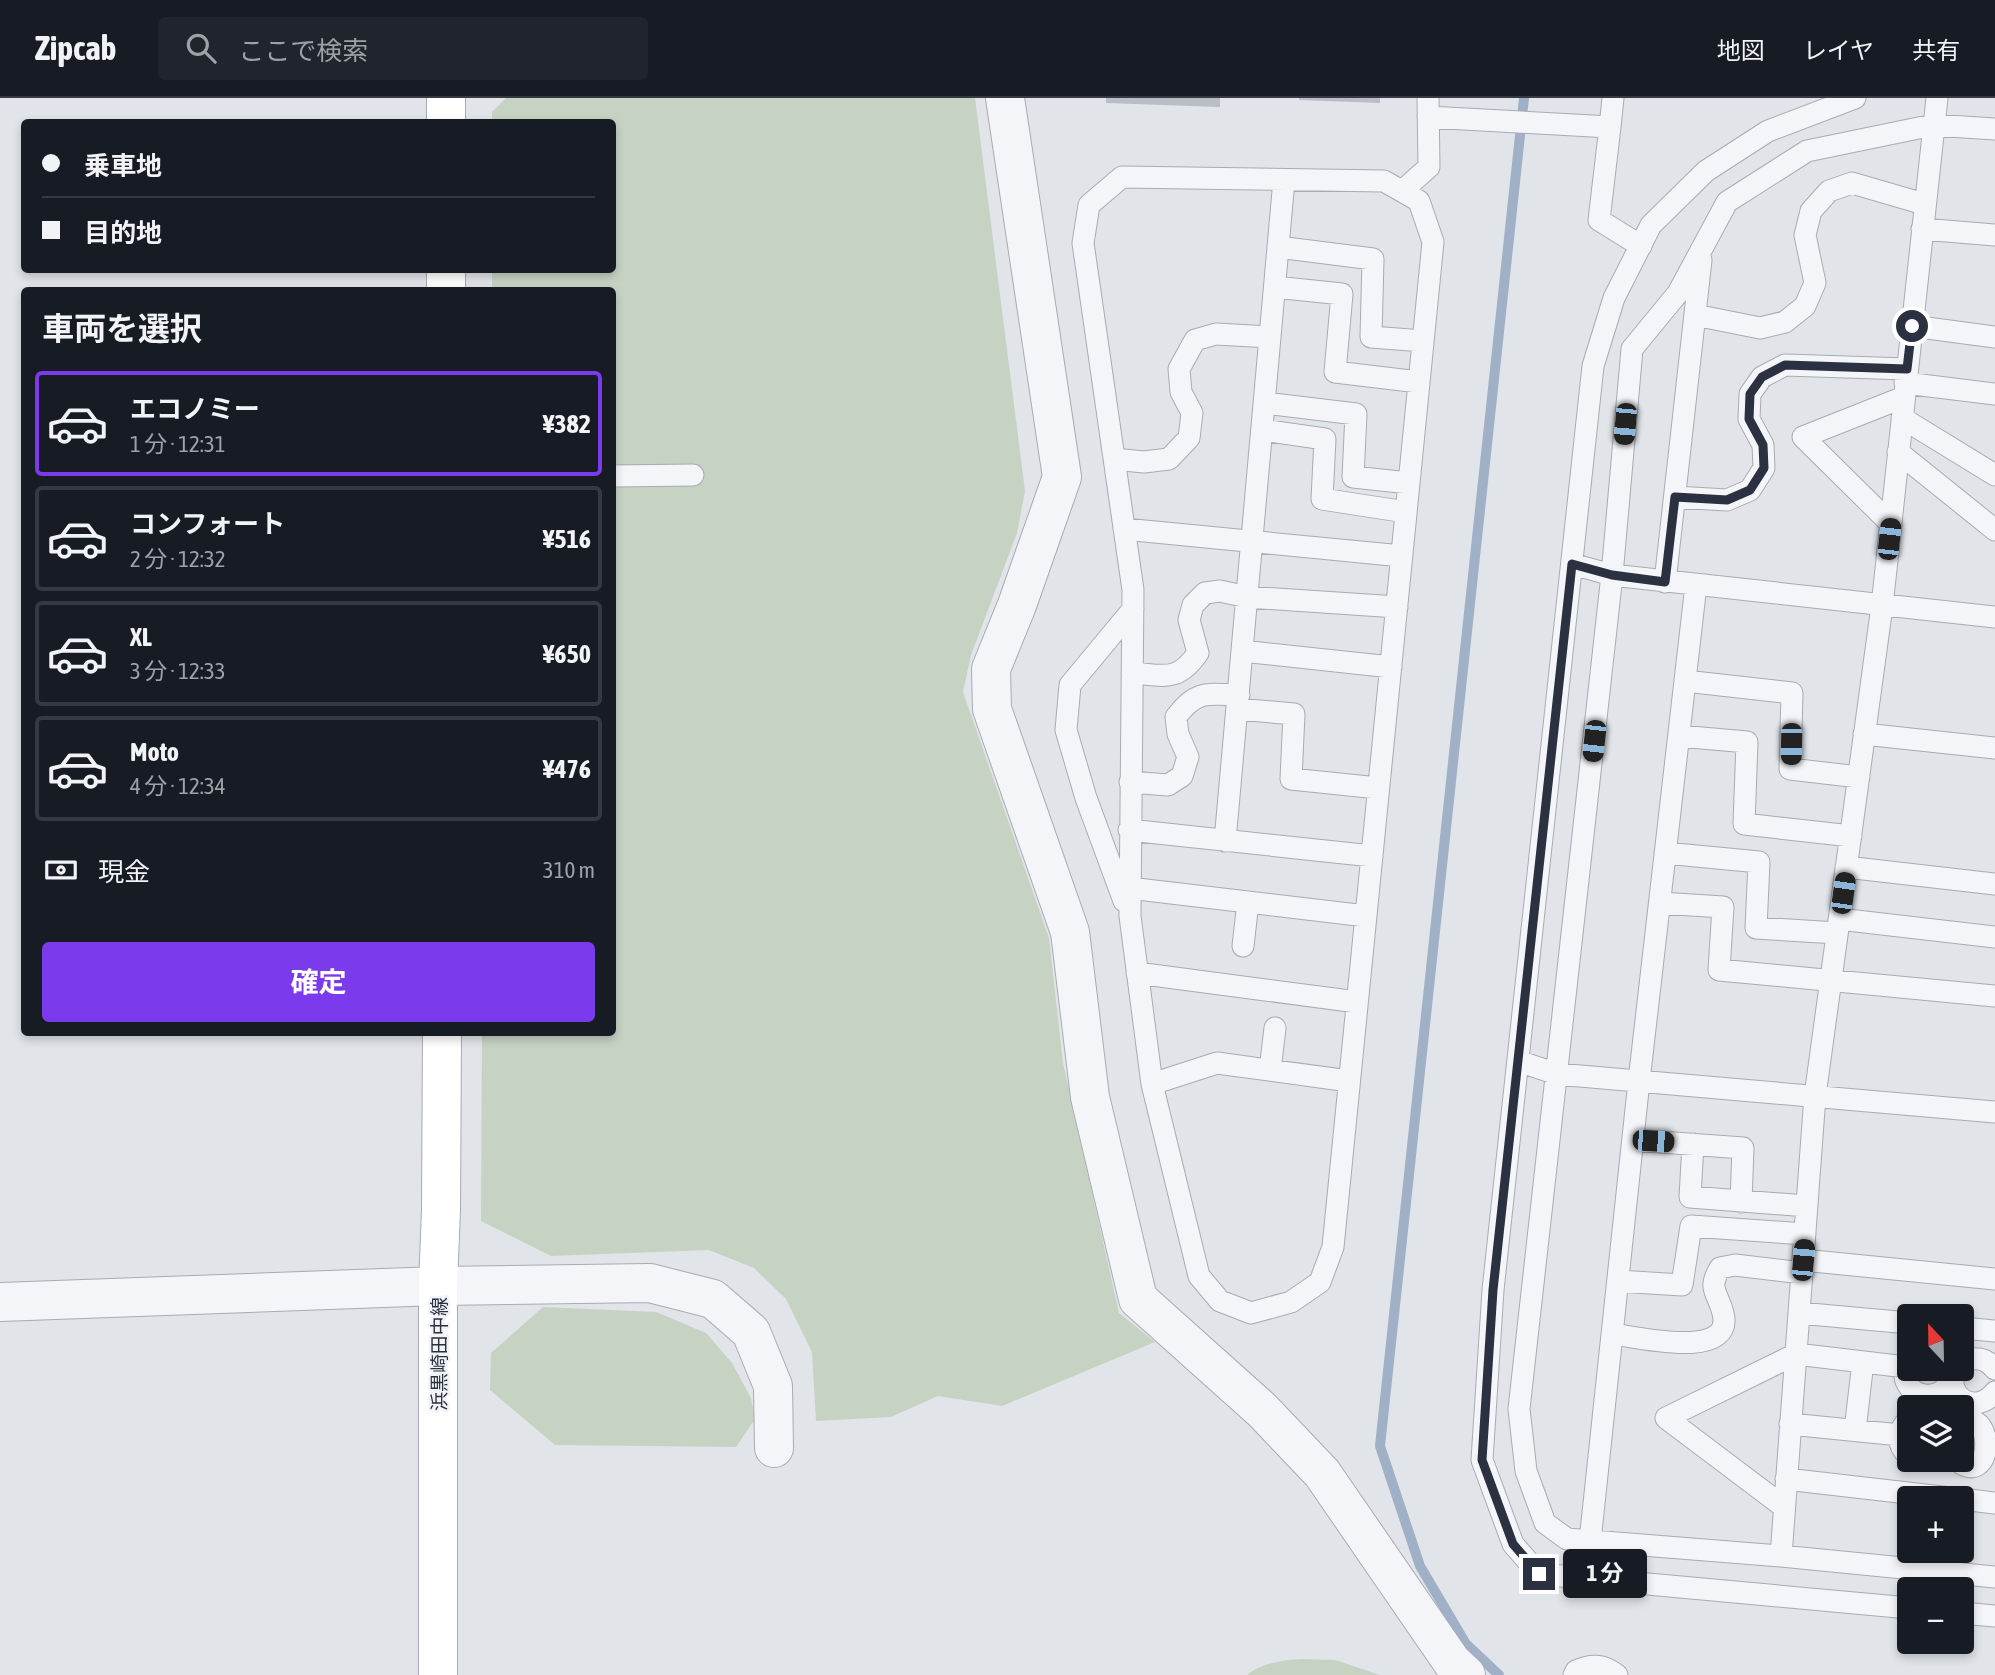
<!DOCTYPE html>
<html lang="ja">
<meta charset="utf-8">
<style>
:root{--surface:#171b24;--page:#20242c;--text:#f1f3f6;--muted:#9ea1a6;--line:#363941;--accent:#7c3aed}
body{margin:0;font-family:"Asap Condensed","Noto Sans JP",sans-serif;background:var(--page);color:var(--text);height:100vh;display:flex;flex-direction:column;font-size:26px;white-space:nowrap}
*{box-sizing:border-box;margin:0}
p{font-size:23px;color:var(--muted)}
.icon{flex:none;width:38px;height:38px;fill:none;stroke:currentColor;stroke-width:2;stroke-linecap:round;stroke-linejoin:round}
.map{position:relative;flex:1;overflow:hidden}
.drawer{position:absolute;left:21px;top:189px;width:595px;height:749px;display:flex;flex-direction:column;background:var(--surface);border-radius:7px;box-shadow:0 4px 10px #0003}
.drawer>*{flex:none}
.guide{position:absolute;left:21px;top:21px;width:595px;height:154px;border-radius:7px;box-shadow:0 4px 10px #0003;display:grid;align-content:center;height:154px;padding:0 21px;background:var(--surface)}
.needle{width:46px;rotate:338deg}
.fabs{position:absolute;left:1897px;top:1206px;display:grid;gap:14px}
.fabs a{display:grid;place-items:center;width:77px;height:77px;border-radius:7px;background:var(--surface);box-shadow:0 4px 10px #0003;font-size:35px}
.end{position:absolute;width:32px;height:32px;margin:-16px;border:9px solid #2b3140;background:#fff;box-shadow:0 0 0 4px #fff}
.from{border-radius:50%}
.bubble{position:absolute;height:49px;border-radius:7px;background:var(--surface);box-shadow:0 4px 10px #0003;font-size:23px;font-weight:700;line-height:49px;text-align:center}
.car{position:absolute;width:21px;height:42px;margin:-21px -10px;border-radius:9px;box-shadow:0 0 5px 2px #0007;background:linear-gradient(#222 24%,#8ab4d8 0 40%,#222 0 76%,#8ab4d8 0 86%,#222 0)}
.guide b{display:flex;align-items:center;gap:24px;height:66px;font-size:26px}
.guide b+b{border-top:2px solid var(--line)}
.guide i{width:18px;height:18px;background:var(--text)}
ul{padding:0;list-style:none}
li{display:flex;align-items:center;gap:21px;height:105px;margin:0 14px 10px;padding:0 7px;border:4px solid var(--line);border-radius:7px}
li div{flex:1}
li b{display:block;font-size:26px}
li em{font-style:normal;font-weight:700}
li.active{border-color:var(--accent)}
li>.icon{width:63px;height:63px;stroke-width:1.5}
h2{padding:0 21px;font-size:32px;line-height:84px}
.pay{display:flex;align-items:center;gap:18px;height:77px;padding:0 21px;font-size:26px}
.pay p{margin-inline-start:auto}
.primary-button{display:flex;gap:14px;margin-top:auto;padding:14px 21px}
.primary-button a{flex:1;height:80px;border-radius:7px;background:var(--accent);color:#fff;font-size:28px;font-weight:700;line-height:80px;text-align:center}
header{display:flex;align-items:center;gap:42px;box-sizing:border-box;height:98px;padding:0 35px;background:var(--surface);border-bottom:2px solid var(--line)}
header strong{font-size:33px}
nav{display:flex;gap:38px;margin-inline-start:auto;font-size:24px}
.search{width:490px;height:63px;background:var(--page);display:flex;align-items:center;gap:18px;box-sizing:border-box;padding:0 24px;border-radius:7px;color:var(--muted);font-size:26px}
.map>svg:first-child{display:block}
.green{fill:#c6d3c3}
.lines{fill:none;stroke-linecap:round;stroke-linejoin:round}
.stream{stroke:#9fb0c7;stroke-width:10}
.building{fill:#b9bdc6}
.service-casing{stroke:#a7abb3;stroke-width:23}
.minor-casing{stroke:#a7abb3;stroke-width:40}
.tertiary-casing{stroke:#a7abb3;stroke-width:40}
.secondary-casing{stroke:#a7abb3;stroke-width:40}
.service{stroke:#f4f5f8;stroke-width:21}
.minor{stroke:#f4f5f8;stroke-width:38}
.tertiary{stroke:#f4f5f8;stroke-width:38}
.secondary{stroke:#fff;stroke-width:38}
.route{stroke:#2b3140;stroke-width:9}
.labels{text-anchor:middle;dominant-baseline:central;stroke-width:5;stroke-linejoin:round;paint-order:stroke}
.street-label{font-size:19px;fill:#2b3140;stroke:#f1f3f7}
</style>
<header>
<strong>Zipcab</strong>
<div class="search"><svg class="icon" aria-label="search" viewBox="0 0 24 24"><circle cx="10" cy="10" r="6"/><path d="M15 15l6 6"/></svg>ここで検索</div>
<nav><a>地図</a><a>レイヤ</a><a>共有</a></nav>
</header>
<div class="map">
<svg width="1995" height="1577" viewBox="0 0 1995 1577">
<rect width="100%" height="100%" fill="#e1e4e9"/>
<path class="green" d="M 506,0 L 975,0 L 1025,393 L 1017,435 L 971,557 L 963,594 L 1049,840 L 1063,965 L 1119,1215 L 1155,1244 L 1002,1308 L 938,1298 L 891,1319 L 816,1323 L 812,1254 L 786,1201 L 754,1170 L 709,1152 L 551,1158 L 481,1123 L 482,935 L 612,934 L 612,192 L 492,192 L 492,172 L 612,172 L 612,24 L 492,24 L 492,14 Z
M 543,1209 L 656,1214 L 706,1235 L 732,1265 L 751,1300 L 755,1321 L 736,1349 L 555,1347 L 490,1292 L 491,1255 Z
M 1304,1561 L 1335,1562 L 1380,1577 L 1247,1577 C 1263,1564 1285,1562 1304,1561 Z"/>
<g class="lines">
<path class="stream" d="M 1499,1577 L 1466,1546 L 1420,1468 L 1380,1348 L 1524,0"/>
</g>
<path class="building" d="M 1106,0 L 1220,0 L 1220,9 L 1106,5 Z
M 1299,0 L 1380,0 L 1380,5 L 1299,2 Z"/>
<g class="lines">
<g class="service-casing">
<path id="service" d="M 1855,0 L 1768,33 L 1706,73 L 1651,127 L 1614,200 L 1593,268 L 1493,1192 L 1482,1362 L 1513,1446 L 1539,1476 L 1909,1510
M 1428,19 L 1610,29 L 1599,122 L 1641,148
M 1610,29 L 1613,0
M 1995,31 L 1933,27 L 1807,53 L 1727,104 L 1678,195 L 1632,251 L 1612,477 L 1519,1311 L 1526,1373 L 1545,1425 L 1567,1441 L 1781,1458 L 1995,1479
M 1122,79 L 1384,83 L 1419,103 L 1433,144 L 1333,1149 L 1320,1184 L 1291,1204 L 1251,1215 L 1220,1203 L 1199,1178 L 1152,986 L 1130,818 L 1133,492 L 1083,145 L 1089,107 Z
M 1402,93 L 1429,69 L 1428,0
M 1922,131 L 1995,137
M 1278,149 L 1373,161 L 1371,239 L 1423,243
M 1275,189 L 1342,196 L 1335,274 L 1419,284
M 1695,217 L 1760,230 L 1785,224 L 1805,208 L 1815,185 L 1805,137 L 1811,113 L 1829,93 L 1852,85 L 1924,106
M 1912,228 L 1995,239
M 1905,285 L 1995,296
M 1265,305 L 1356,316 L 1353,379 L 1409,385
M 1902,320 L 1995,377
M 1262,332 L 1325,341 L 1322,401 L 1406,414
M 1898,354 L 1995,432
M 1114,361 L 1144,364 L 1169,361 L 1189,340 L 1192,315 L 1181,294 L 1179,271 L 1195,242 L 1216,236 L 1270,239
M 612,378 L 693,377
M 1675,399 L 1727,402 L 1750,392 L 1764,370 L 1763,347 L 1749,321 L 1750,296 L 1762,279 L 1785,267 L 1907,271
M 1891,426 L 1803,339 L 1904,299
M 1124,431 L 1402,458
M 1572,466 L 1612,477 L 1995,519
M 1665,484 L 1701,162
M 1242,553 L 1391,569
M 1132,575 C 1164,577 1177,585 1198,555 L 1189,522 L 1193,507 L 1205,495 L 1220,493 L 1247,499 L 1397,509
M 1685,583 L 1792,595 L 1790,671 L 1859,679
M 1237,611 L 1294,616 L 1291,681 L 1378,690
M 1864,636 L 1995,650
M 1679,638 L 1747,644 L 1744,726 L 1851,738
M 1130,684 L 1168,687 L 1182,678 L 1188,659 L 1178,636 L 1176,619 C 1196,592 1207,596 1239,597
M 1129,732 L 1372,758
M 1225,743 L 1284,82
M 1665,755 L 1759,764 L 1756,830 L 1837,835
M 1846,769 L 1995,786
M 1129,790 L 1366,818
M 1124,803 L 1086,700 L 1066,632 L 1070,587 L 1133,511
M 1660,805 L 1723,809 L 1719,872 L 1995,898
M 1839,821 L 1995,839
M 1243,848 L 1248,804
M 1137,875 L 1357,904
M 1518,963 L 1557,976 L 1995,1014
M 1270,972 L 1275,930
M 1152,986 L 1217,965 L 1349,983
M 1633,1042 L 1743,1050 L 1741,1104
M 1693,1046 L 1690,1099 L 1807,1108
M 1803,1162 L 1995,1181
M 1618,1183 L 1682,1187 L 1691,1128 L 1805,1136
M 1799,1215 L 1909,1225
M 1962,1230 L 1995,1233
M 1613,1236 C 1636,1239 1735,1263 1723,1215 C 1718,1194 1707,1192 1720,1170 L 1735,1167 L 1802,1175
M 1909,1262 C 1888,1301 1955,1313 1950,1270
M 1962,1264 C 1975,1258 1986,1260 1995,1271
M 1955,1272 C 1944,1299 1976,1318 1995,1294
M 1909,1321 C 1897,1333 1896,1347 1909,1358
M 1790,1326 L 1900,1337
M 1855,1332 L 1863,1264
M 1956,1362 C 1994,1392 1995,1310 1962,1324
M 1786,1381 L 1951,1400
M 1962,1401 L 1995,1405
M 1784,1409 L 1666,1320 L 1796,1256 L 1906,1269
M 1590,1443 L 1639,983 L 1696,487
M 1781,1458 L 1815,998 L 1882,508 L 1937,0
M 1962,1515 L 1995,1518
M 1574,1577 L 1576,1573 C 1591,1566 1603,1566 1617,1577"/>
</g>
<g class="minor-casing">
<path id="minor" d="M 1005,0 L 1062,379 L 1017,507 L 991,571 L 992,611 L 1070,834 L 1090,999 L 1138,1201 L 1262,1312 L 1322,1375 L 1452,1564 L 1466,1577"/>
</g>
<g class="tertiary-casing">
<path id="tertiary" d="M 0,1204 L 438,1188 L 650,1185 L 713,1201 L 751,1234 L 773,1288 L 774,1350"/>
</g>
<g class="secondary-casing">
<path id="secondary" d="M 446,24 L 446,0
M 446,192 L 446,172
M 438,1577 L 438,1188 L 441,1112 L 442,934"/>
</g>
<use href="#service" class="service"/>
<use href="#minor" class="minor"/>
<use href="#tertiary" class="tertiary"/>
<use href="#secondary" class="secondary"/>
</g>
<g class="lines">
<path class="route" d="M 1539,1476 L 1513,1446 L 1482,1362 L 1493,1192 L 1572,466 L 1612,477 L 1665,484 L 1675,399 L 1727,402 L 1750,392 L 1764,370 L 1763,347 L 1749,321 L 1750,296 L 1762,279 L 1785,267 L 1907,271 L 1912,228"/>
</g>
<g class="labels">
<g class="street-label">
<text transform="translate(439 1256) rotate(-90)">浜黒崎田中線</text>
</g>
</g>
</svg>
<div class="fabs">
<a><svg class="needle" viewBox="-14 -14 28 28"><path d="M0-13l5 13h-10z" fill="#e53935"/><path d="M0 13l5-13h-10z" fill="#9ea1a6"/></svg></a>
<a><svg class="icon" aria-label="layers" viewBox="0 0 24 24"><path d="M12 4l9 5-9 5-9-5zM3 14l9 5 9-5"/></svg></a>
<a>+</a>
<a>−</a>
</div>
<i class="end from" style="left:1912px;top:228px"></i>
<i class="end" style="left:1539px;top:1476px"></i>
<div class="bubble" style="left:1563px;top:1451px;width:84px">1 分</div>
<i class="car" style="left:1625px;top:326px;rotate:185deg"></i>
<i class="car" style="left:1889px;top:441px;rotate:6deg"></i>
<i class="car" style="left:1594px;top:643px;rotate:186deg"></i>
<i class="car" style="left:1791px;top:646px;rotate:181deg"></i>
<i class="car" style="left:1843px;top:795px;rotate:8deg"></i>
<i class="car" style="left:1653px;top:1043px;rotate:94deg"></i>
<i class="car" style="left:1803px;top:1162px;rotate:5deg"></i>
<div class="guide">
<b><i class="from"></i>乗車地</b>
<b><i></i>目的地</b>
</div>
<section class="drawer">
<h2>車両を選択</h2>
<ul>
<li class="active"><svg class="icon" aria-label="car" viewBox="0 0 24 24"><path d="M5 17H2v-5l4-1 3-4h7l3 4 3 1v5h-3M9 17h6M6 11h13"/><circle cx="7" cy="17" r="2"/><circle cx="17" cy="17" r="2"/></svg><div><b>エコノミー</b><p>1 分 · 12:31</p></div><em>¥382</em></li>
<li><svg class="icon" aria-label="car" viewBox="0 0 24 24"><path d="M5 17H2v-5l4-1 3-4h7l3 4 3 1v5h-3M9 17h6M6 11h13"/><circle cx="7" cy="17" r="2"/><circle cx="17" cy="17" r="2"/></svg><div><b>コンフォート</b><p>2 分 · 12:32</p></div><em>¥516</em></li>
<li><svg class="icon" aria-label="car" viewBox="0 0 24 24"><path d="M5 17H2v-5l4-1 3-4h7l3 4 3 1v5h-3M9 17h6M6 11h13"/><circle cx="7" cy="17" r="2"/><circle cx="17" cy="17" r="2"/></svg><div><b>XL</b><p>3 分 · 12:33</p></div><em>¥650</em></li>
<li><svg class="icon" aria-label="car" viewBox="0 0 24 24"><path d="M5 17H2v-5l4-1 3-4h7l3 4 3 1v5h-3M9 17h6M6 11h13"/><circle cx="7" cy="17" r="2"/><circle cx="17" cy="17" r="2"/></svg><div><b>Moto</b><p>4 分 · 12:34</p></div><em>¥476</em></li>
</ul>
<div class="pay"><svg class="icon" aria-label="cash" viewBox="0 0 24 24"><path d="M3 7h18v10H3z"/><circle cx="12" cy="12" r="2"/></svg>現金<p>310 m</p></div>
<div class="primary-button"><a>確定</a></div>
</section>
</div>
